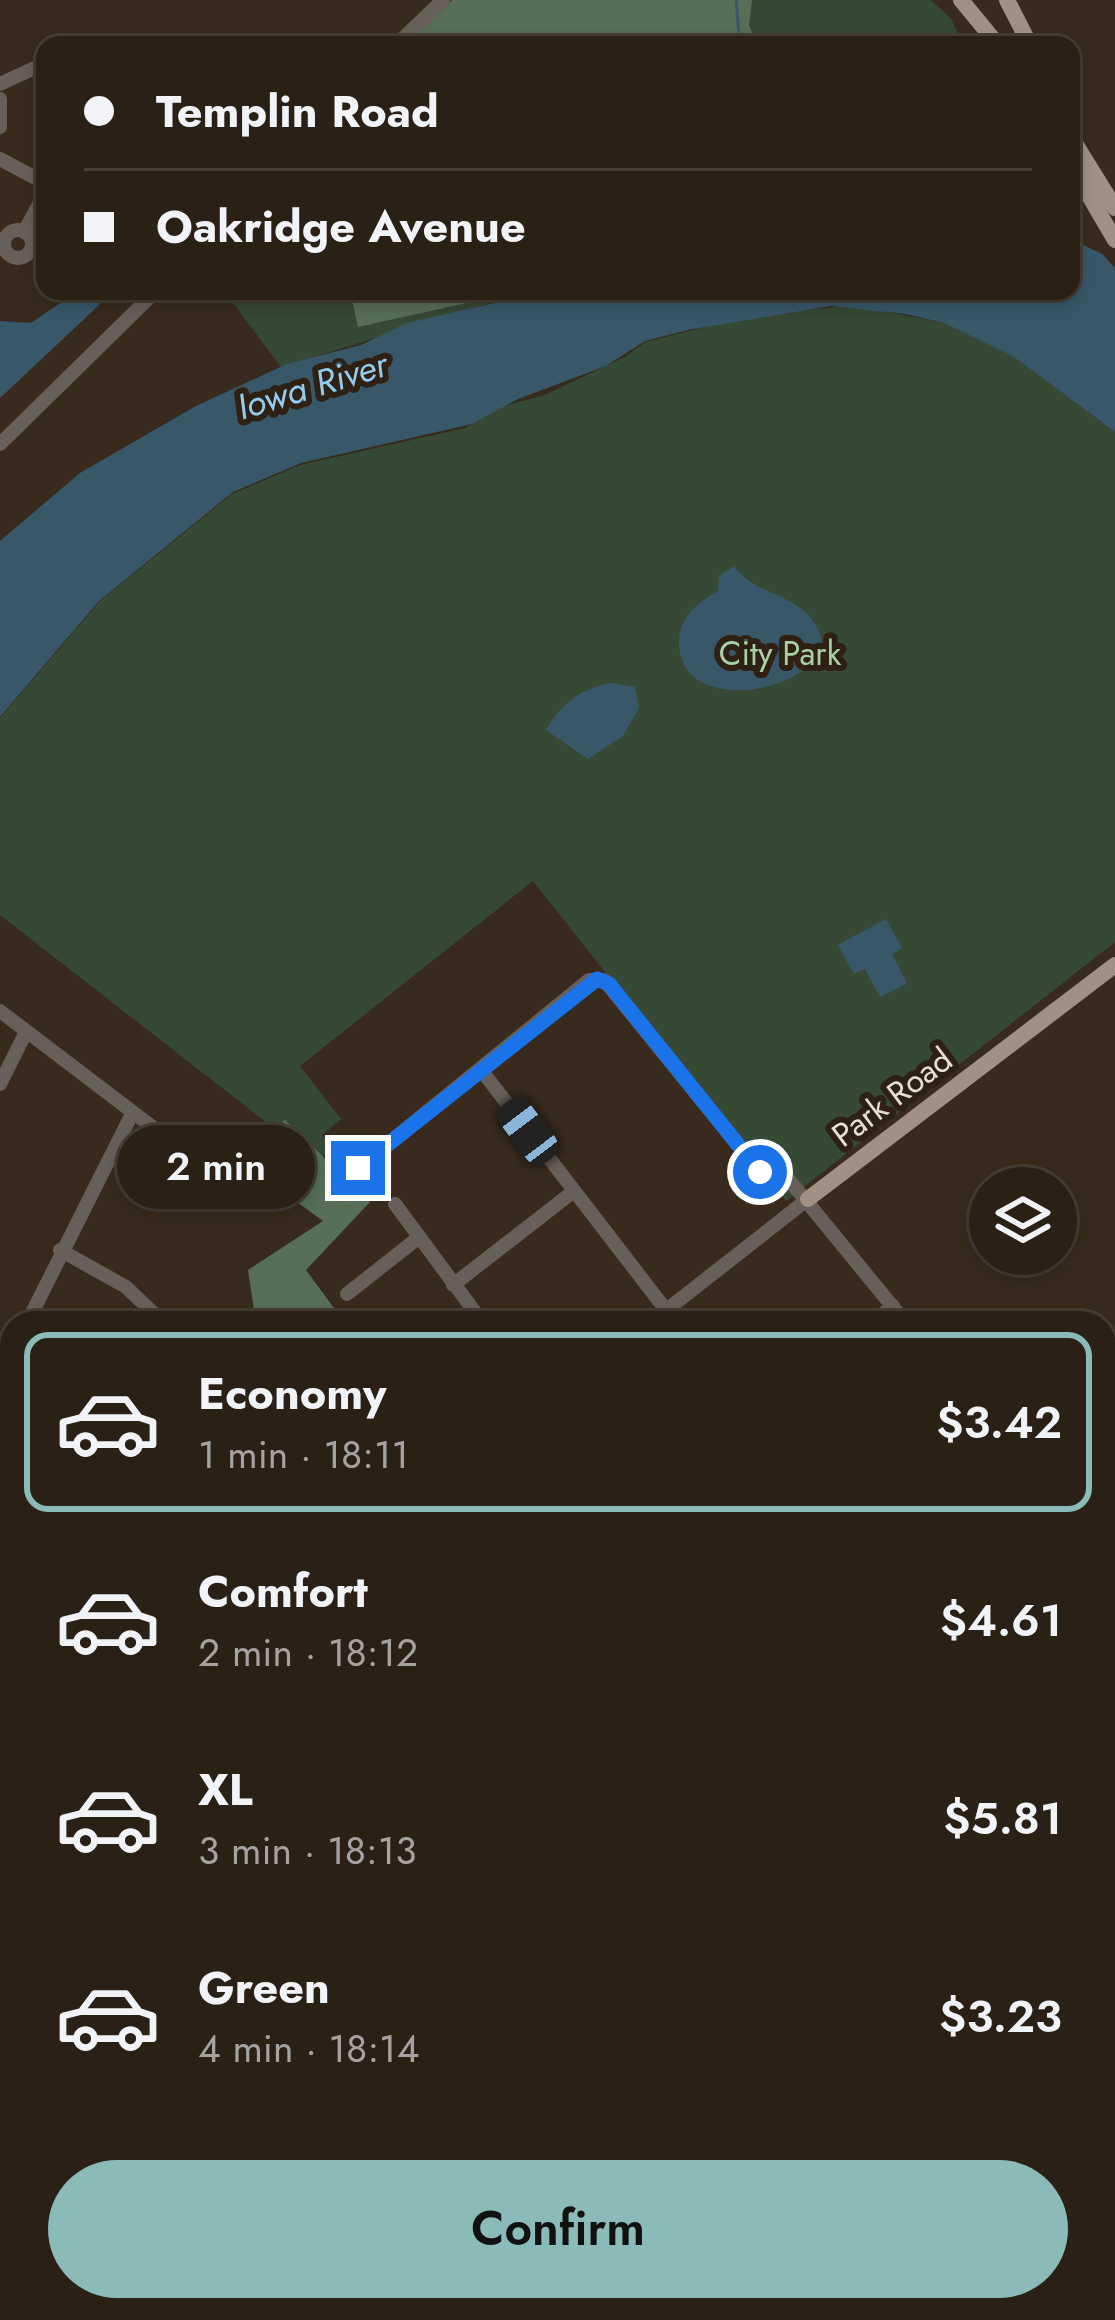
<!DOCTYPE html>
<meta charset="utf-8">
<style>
:root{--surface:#2a2016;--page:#32281f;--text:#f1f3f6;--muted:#a5a3a1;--line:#463e35;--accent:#8bbbb9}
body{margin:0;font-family:Jost,sans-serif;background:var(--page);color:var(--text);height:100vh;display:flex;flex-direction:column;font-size:45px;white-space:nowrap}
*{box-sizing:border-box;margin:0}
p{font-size:39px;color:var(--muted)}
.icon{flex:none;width:66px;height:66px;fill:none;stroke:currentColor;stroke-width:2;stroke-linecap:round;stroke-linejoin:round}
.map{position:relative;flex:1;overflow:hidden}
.panel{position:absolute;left:0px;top:1311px;width:1116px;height:1011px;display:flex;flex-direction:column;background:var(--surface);border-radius:36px 36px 0 0;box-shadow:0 6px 18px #0003,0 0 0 3px var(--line)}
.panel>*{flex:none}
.hud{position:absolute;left:36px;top:36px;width:1044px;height:264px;border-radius:24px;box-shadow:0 6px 18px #0003,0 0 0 3px var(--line);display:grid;align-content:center;height:264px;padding:0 48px;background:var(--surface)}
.buttons{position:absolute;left:969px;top:1167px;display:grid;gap:24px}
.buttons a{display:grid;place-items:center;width:108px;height:108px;border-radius:50%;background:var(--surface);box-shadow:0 6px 18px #0003,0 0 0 3px var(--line);font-size:60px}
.end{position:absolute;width:54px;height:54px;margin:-27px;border:15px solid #1a73e8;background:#fff;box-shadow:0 0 0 6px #fff}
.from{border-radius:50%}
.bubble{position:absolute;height:84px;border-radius:42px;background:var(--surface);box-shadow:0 6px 18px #0003,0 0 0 3px var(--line);font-size:39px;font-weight:600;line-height:84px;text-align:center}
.car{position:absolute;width:36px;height:72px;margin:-36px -18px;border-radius:15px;box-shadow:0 0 9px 3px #0007;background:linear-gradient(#222 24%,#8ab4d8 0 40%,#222 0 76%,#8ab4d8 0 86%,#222 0)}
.hud b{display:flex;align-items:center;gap:42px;height:114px;font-size:45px}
.hud b+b{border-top:3px solid var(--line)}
.hud i{width:30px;height:30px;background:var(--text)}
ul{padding:21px 0 0;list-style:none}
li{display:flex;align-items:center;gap:36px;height:180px;margin:0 24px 18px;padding:0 24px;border:6px solid transparent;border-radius:24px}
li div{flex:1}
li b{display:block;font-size:45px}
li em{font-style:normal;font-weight:600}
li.current{border-color:var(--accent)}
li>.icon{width:108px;height:108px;stroke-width:1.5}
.primary-button{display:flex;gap:24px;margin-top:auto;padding:24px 48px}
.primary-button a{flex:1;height:138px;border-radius:72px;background:var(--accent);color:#111;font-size:48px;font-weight:600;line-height:138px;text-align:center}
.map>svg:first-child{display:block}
.green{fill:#364935}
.forest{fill:#576f56}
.water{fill:#38586a}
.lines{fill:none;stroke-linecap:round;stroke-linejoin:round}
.stream{stroke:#38586a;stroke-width:3}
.minor{stroke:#67605a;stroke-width:14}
.major{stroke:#a19184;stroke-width:16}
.rail{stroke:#bbb1a7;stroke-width:3;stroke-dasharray:15 15;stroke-linecap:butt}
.route{stroke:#1a73e8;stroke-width:15}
.labels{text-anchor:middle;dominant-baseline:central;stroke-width:12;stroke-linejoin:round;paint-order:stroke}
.park-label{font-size:33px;fill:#a7d2a5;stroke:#2e2113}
.street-label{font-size:33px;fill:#e7ded5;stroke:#2e2113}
.water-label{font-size:36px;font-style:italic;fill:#92cdf0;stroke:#2e2113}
</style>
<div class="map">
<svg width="1115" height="2320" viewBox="0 0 1115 2320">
<rect width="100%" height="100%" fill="#382b1d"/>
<path class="green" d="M 460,0 L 931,0 L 951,19 L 964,45 L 415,45 Z
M 224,291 L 529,291 L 281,367 Z
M 851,305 L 944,323 L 1014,357 L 1115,432 L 1115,942 L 786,1201 L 533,881 L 300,1066 L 341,1119 L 322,1135 L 342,1158 L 336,1164 L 327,1153 L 316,1161 L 0,915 L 0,718 L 100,601 L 232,494 L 300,465 L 465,428 L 503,406 L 542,396 L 625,357 L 645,342 L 746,317 Z"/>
<path class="forest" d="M 452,0 L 752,0 L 749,25 L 757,45 L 404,45 Z
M 350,291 L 520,291 L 358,327 Z
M 284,1119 L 370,1202 L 306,1270 L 345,1323 L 256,1323 L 248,1270 L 323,1221 L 263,1177 Z"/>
<path class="water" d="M 1071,239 L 1102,254 L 1115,268 L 1115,432 L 1014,357 L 944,323 L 905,314 L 831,306 L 688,330 L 645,341 L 606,366 L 518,399 L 472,424 L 301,463 L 233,492 L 99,601 L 0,717 L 0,541 L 80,473 L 196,406 L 287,364 L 361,345 L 407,323 L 546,291 L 1071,291 Z
M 78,291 L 114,291 L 0,398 L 0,321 L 31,323 Z
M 734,566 C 756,598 803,592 819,632 C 840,686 676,727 679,639 C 680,617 699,601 718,591 L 719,576 Z
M 612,683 L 635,687 L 639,708 L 623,736 L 588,759 L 546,730 C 562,702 582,688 612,683 Z
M 886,919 L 902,948 L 892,954 L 907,983 L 880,997 L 865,969 L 854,974 L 838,945 Z"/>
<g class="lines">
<path class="stream" d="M 736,0 L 740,45"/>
<path class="minor" d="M 396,45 L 443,0
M 0,84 L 43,64
M 0,99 L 0,127
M 0,159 L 45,183
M4 244a14 14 0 1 1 28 0a14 14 0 1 1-28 0Z
M 24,232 L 45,193
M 0,444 L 156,291
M 0,1011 L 243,1196
M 482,1071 L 666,1310
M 0,1084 L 26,1032
M 358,1168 L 589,980 L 604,980 L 760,1172 L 785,1175 L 906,1323
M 395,1204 L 483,1323
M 60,1250 L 126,1287 L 164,1323
M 453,1285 L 574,1191
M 347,1294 L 418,1238
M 27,1323 L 132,1114
M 650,1323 L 808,1199
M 871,1323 L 893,1306
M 0,1538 L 12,1527
M 1104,1563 L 1115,1581
M 1104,1828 L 1115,1830
M 0,1835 L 12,1826
M 1104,2011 L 1108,2011
M 0,2048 L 12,2068
M 0,2198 L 12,2199
M 1104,2254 L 1105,2253
M 158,2310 L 164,2320
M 380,2310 L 388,2320
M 560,2310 L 568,2320
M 234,2320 L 247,2310"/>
<path class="major" d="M 961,0 L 998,45
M 1007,0 L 1030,45
M 1071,137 L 1115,208
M 1071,165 L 1115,240
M 808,1199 L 1115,965
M 1104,2301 L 1115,2294
M 1070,2320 L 1087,2310"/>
<path class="rail" d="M 1104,2274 L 1115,2269
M 1010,2320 L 1028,2310"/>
</g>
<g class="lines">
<path class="route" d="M 358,1168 L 597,979 L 609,984 L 760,1172"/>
</g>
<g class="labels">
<g class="park-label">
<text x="780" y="653">City Park</text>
</g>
<g class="street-label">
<text transform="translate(892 1097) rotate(-37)">Park Road</text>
</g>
<g class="water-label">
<text transform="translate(312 385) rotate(-17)">Iowa River</text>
</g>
</g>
</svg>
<div class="buttons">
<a><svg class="icon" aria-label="layers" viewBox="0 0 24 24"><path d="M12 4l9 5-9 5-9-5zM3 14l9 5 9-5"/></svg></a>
</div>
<i class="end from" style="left:760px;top:1172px"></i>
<i class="end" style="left:358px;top:1168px"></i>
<div class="bubble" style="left:117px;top:1125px;width:198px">2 min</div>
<i class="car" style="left:528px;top:1131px;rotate:323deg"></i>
<div class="hud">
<b><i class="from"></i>Templin Road</b>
<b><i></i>Oakridge Avenue</b>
</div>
<section class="panel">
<ul>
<li class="current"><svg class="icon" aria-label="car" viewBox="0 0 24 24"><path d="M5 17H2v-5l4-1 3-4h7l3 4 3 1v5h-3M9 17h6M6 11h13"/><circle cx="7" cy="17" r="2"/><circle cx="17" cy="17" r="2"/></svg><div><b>Economy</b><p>1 min · 18:11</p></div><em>$3.42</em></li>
<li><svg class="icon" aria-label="car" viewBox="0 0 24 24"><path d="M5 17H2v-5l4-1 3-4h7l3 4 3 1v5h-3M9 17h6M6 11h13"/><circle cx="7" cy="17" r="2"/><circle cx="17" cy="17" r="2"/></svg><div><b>Comfort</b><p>2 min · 18:12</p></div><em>$4.61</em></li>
<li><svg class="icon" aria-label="car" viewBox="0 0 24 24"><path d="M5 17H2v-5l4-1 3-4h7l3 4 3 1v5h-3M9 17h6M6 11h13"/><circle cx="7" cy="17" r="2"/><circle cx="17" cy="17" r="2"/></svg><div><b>XL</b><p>3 min · 18:13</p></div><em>$5.81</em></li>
<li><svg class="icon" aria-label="car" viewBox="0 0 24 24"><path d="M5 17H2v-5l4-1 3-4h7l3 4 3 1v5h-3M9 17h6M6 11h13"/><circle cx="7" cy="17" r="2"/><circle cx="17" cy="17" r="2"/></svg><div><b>Green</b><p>4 min · 18:14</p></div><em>$3.23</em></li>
</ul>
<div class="primary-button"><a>Confirm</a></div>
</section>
</div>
